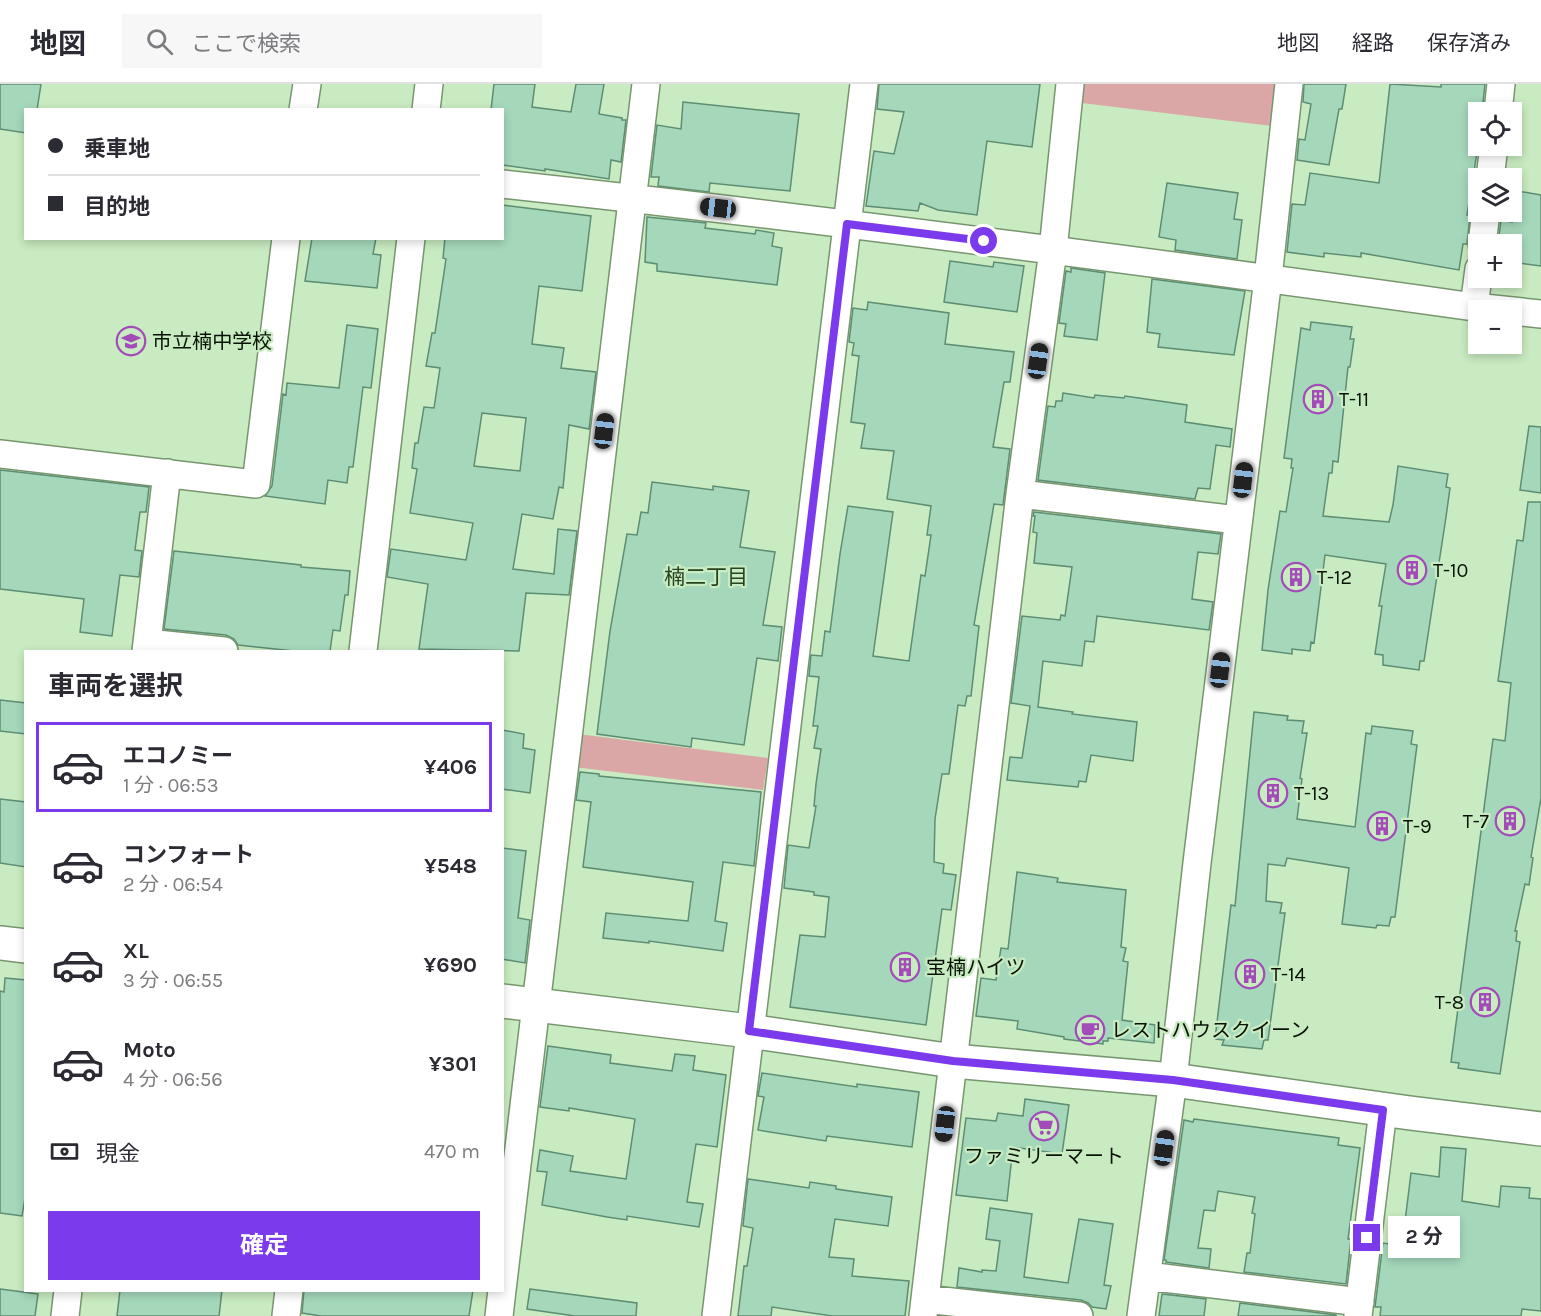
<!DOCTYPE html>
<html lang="ja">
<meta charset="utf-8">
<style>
:root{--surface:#fff;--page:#f7f7f7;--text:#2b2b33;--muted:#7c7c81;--line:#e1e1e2;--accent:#7c3aed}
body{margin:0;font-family:Karla,"Noto Sans JP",sans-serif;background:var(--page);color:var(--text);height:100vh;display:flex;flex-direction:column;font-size:22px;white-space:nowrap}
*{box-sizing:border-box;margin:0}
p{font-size:20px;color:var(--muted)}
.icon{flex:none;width:33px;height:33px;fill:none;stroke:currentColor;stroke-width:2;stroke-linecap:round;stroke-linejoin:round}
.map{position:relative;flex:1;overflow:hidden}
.details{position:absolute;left:24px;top:566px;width:480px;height:642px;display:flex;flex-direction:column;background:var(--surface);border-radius:0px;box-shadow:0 3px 9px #0003}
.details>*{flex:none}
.top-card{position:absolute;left:24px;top:24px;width:480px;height:132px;border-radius:0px;box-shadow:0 3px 9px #0003;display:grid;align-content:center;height:132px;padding:0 24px;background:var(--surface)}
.controls{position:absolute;left:1468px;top:18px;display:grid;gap:12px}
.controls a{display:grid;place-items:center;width:54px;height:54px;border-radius:0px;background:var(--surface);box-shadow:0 3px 9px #0003;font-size:30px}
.end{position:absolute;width:27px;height:27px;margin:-14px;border:8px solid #7c3aed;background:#fff;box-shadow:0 0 0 3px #fff}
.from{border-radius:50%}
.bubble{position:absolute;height:42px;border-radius:0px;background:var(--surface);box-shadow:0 3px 9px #0003;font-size:20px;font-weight:700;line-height:42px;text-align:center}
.car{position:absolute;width:18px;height:36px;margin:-18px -9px;border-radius:8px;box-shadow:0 0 4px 2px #0007;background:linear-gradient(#222 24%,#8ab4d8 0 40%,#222 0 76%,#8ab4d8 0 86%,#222 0)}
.top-card b{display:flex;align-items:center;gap:21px;height:57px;font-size:22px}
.top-card b+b{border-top:2px solid var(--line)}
.top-card i{width:15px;height:15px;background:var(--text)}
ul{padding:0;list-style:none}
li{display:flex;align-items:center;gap:18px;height:90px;margin:0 12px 9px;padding:0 12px;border:3px solid transparent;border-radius:0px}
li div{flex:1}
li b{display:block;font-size:22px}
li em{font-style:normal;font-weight:700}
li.current{border-color:var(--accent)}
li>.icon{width:54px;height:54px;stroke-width:1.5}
h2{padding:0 24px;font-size:27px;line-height:72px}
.pay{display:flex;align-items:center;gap:15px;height:66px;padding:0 24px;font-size:22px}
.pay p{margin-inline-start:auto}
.action{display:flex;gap:12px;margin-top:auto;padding:12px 24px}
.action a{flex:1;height:69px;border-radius:0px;background:var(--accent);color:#fff;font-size:24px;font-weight:700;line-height:69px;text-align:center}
header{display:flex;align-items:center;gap:36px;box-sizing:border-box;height:84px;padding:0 30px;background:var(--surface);border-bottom:2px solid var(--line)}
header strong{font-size:28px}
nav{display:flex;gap:33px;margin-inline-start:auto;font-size:21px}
.search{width:420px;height:54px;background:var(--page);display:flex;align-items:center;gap:15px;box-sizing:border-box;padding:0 21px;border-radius:0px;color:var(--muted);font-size:22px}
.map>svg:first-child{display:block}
.green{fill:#dba7a6}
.building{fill:#a5d8bb;stroke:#5d8d73;stroke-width:1.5;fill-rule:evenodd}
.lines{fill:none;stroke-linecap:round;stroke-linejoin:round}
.minor-casing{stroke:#77966f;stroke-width:30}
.tertiary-casing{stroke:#77966f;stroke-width:36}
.minor{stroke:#fff;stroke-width:27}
.tertiary{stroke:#fff;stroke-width:33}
.route{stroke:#7c3aed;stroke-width:8}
.labels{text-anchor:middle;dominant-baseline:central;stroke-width:4.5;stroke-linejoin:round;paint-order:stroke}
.poi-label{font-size:20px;fill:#071205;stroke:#c9ebc1;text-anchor:start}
.neighbourhood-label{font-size:21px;fill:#26421f;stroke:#c9ebc1}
</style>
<header>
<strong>地図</strong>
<div class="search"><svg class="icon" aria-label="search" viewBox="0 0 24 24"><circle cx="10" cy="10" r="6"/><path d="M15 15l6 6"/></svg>ここで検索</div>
<nav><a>地図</a><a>経路</a><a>保存済み</a></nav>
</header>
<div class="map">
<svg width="1541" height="1232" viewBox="0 0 1541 1232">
<rect width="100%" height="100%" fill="#c9ebc1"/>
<path class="green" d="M 1084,0 L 1277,0 L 1272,42 L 1082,19 Z
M 578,650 L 768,674 L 763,706 L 574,683 Z"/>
<path class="building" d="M 0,0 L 41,0 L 37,26 L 26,26 L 26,49 L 0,45 Z
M 494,0 L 535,0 L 532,23 L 571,28 L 576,0 L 604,0 L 599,30 L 622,34 L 622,36 L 626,36 L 621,78 L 611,76 L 609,95 L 545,85 L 545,87 L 502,81 L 502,26 L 491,26 Z
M 879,0 L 1040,0 L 1032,63 L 987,57 L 977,131 L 938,126 L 920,119 L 918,127 L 866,122 L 874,67 L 894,70 L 904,28 L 877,25 Z
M 1304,0 L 1346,0 L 1342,25 L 1339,25 L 1329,81 L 1297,76 L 1299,55 L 1305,56 L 1311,20 L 1303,18 Z
M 1390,0 L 1441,3 L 1441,0 L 1485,0 L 1482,28 L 1479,28 L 1478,62 L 1467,131 L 1470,131 L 1467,160 L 1463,160 L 1459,186 L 1361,169 L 1361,173 L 1324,169 L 1324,173 L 1287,168 L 1292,120 L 1305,121 L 1310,89 L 1379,99 Z
M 683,18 L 799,30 L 790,107 L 710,99 L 709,108 L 658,102 L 659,93 L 651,93 L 657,41 L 681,45 Z
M 1167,99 L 1238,109 L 1234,135 L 1242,136 L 1237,175 L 1175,166 L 1176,156 L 1159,153 Z
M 1512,106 L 1541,111 L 1541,182 L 1512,178 L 1512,160 L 1498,160 L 1501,136 L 1512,138 Z
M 502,121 L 591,132 L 582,207 L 539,202 L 532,260 L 564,264 L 561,284 L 596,288 L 589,345 L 569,341 L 563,404 L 559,403 L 553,435 L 522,430 L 513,485 L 554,490 L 558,445 L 577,447 L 569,511 L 526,509 L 519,567 L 419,565 L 428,500 L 387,493 L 391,465 L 466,476 L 473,439 L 410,429 L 417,385 L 412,384 L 415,359 L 418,359 L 424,323 L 434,324 L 440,284 L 426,282 L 432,249 L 435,249 L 446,175 L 443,174 L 445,154 L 502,154 ZM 482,329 L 526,334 L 520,387 L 474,382 Z
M 647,133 L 706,139 L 705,144 L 755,150 L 756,146 L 774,149 L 772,162 L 782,164 L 777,201 L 657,187 L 657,180 L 645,178 Z
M 312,154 L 376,154 L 373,170 L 381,171 L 377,204 L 305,197 Z
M 950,177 L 993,183 L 994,178 L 1024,182 L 1017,228 L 944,218 Z
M 1071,184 L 1105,189 L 1097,256 L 1064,252 L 1066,240 L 1059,239 L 1066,187 L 1071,188 Z
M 1152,195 L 1245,207 L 1234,271 L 1158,263 L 1160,250 L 1147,248 Z
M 868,218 L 949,229 L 945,260 L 1014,268 L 1010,298 L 1004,298 L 993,363 L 1010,365 L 1003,421 L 994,420 L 974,541 L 979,542 L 971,612 L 967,612 L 965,622 L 958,621 L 949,690 L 942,690 L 935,735 L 934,778 L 944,780 L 943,789 L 956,791 L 951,826 L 942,825 L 926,941 L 790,923 L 800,851 L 825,853 L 829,813 L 814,811 L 814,808 L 784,804 L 788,761 L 809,764 L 816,722 L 814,722 L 816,700 L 821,665 L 814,664 L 818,642 L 813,642 L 819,593 L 809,592 L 811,571 L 822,572 L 825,547 L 830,548 L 840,470 L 848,422 L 893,428 L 873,572 L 909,577 L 921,491 L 925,492 L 931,451 L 927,451 L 931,422 L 887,415 L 894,367 L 861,364 L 865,340 L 851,338 L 859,272 L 852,271 L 854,259 L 849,258 L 853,224 L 867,226 Z
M 1311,238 L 1352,243 L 1350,255 L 1354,255 L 1350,283 L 1348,283 L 1338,378 L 1333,377 L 1332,389 L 1329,389 L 1323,432 L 1389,438 L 1393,421 L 1398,382 L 1448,390 L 1446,403 L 1450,404 L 1446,433 L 1424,577 L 1420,577 L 1419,586 L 1383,581 L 1383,571 L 1375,570 L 1382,522 L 1379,522 L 1386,480 L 1325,471 L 1314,559 L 1311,558 L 1310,567 L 1292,565 L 1292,570 L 1262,566 L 1268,506 L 1280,427 L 1286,428 L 1293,384 L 1291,384 L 1292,375 L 1284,374 L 1301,244 L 1310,246 Z
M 347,241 L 378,245 L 371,304 L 363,303 L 353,383 L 349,383 L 347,399 L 328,396 L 325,420 L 265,412 L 272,402 L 283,310 L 286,311 L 287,299 L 339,304 Z
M 1063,309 L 1094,314 L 1095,311 L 1124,314 L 1125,312 L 1187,321 L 1185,338 L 1232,345 L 1230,363 L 1216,361 L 1210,405 L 1198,404 L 1195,415 L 1038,396 L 1048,322 L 1055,323 L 1056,317 L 1062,317 Z
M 1529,342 L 1541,343 L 1541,409 L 1520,406 Z
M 0,386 L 149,403 L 146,428 L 140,428 L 135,466 L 142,467 L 139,493 L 120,491 L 112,552 L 80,548 L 84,515 L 0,505 Z
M 652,398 L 713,406 L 713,402 L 749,407 L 740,463 L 775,468 L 763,541 L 782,543 L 778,577 L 757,574 L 744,661 L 692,654 L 691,663 L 597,650 L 610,547 L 627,450 L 637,451 L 641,428 L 648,429 Z
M 1528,418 L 1541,418 L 1541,714 L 1531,773 L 1533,774 L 1529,801 L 1525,800 L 1515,847 L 1517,847 L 1516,857 L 1520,858 L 1500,990 L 1458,984 L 1459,979 L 1451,978 L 1493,655 L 1505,657 L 1511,599 L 1498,597 L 1517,456 L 1523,457 Z
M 1034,428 L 1221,450 L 1218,470 L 1198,468 L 1192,515 L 1213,518 L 1209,546 L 1097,532 L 1094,558 L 1085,557 L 1082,582 L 1043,577 L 1038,623 L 1073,628 L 1072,630 L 1137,638 L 1133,677 L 1091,671 L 1086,698 L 1079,697 L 1078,703 L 1007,696 L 1010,673 L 1022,674 L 1030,622 L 1011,619 L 1022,532 L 1060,536 L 1061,531 L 1065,532 L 1072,483 L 1034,479 L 1037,449 L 1033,448 L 1035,432 L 1033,432 Z
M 174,467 L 301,481 L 301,483 L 350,487 L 348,511 L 345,511 L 340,547 L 333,546 L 330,567 L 294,567 L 238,561 L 234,555 L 226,551 L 164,545 Z
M 0,616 L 26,619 L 26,650 L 0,647 Z
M 1254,628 L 1288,632 L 1287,636 L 1304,637 L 1302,649 L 1307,649 L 1300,694 L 1302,695 L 1297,735 L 1355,743 L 1366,649 L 1371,650 L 1372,642 L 1413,647 L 1411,660 L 1417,661 L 1395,833 L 1391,833 L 1389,842 L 1377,841 L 1376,844 L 1342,840 L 1349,784 L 1287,774 L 1285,782 L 1268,780 L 1266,817 L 1282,819 L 1280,829 L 1285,829 L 1268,956 L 1264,956 L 1262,965 L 1222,961 L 1224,956 L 1215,955 L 1231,821 L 1235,822 Z
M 502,646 L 524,650 L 523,664 L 535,666 L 530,709 L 502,705 Z
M 580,688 L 599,690 L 599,692 L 761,708 L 754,782 L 723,778 L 723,779 L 715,837 L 727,839 L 723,867 L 649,857 L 649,859 L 603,854 L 606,829 L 688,837 L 693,798 L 583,783 L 591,718 L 576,716 Z
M 0,715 L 26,718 L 26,783 L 0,779 Z
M 502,764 L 526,767 L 518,834 L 530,836 L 525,879 L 502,875 Z
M 1017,788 L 1058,794 L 1057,798 L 1126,806 L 1121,863 L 1126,864 L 1123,877 L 1128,878 L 1122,936 L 1155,941 L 1154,959 L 1108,954 L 1108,957 L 1103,957 L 1103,960 L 1064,955 L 1064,953 L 1017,945 L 1018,937 L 976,932 L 981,894 L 996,896 L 1001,864 L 1008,865 Z
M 5,894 L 26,896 L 26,1108 L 22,1132 L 0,1129 L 0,907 L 4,908 Z
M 548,962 L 611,971 L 610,979 L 672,987 L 675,970 L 695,972 L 693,986 L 726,991 L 717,1063 L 696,1060 L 687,1118 L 703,1120 L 699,1143 L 627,1132 L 627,1136 L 607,1133 L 542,1121 L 547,1088 L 537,1087 L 540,1066 L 573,1072 L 570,1087 L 626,1095 L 635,1035 L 569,1024 L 569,1027 L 540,1023 Z
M 762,989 L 857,1003 L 857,1000 L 919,1008 L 912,1063 L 827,1052 L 826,1057 L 758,1046 L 764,1013 L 758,1012 Z
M 1025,1015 L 1069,1021 L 1062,1070 L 1013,1063 L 1007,1117 L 956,1111 L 966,1034 L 996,1037 L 998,1029 L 1023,1032 Z
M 1194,1035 L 1339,1054 L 1338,1061 L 1360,1064 L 1348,1155 L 1351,1155 L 1346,1200 L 1244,1188 L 1247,1169 L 1250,1169 L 1255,1130 L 1252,1129 L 1255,1113 L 1218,1107 L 1215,1127 L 1204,1126 L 1198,1164 L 1211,1165 L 1209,1184 L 1166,1178 L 1166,1176 L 1164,1176 L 1184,1036 L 1193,1038 Z
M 1441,1063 L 1466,1065 L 1462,1117 L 1499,1123 L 1501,1102 L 1530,1104 L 1529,1114 L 1541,1115 L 1541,1227 L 1522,1225 L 1521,1232 L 1380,1232 L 1381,1223 L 1375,1223 L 1383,1159 L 1402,1162 L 1411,1089 L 1439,1093 Z
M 748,1095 L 809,1104 L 810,1098 L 836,1102 L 836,1105 L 892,1113 L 888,1142 L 835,1135 L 829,1173 L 854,1175 L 852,1192 L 909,1197 L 905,1232 L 832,1232 L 772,1223 L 771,1232 L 738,1232 L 744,1182 L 747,1182 L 753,1144 L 743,1142 Z
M 990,1124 L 1032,1130 L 1024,1193 L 1068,1199 L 1079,1135 L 1113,1140 L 1104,1201 L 1111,1202 L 1106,1225 L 1092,1223 L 1088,1219 L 1081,1216 L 957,1203 L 959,1184 L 982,1188 L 982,1186 L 996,1187 L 1000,1157 L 986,1155 Z
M 0,1205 L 38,1210 L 35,1232 L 0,1232 Z
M 530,1205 L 637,1219 L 636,1232 L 575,1232 L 527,1225 Z
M 120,1206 L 222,1206 L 219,1232 L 117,1232 Z
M 304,1206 L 473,1206 L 469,1232 L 321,1232 L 302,1229 Z
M 1162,1210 L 1206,1215 L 1204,1232 L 1159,1232 Z
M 1240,1219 L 1336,1231 L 1336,1232 L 1238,1232 Z"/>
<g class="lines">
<g class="minor-casing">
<path id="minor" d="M 303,26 L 307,0
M 426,26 L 429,0
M 1498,28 L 1501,0
M 1490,94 L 1494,62
M 502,100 C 827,135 1151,178 1474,223 L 1541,230
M 1482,160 L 1486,128
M 1474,223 L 1479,185
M 0,370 L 256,400 L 286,154
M 1020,410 L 1237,436
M 147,559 L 224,567
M 146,567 L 167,389
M 363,567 L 411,154
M 1147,1192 L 1360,1218
M 502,1206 L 646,0
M 925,1215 L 1079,1232
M 65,1232 L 68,1206
M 286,1232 L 289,1206
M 499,1232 L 502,1206
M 716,1232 L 864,0
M 923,1232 L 1020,410 L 1053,166 L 1070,0
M 1141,1232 L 1173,996 L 1197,779 L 1268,194 L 1289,0
M 1358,1232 L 1383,1026"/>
</g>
<g class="tertiary-casing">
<path id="tertiary" d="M 0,859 L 26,862
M 502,917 L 749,947 L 953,977 L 1173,996 L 1410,1029 L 1541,1045"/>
</g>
<use href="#minor" class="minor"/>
<use href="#tertiary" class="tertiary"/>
</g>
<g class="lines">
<path class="route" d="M 984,157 L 847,140 L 749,947 L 953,977 L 1173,996 L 1383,1026 L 1367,1154"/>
</g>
<defs>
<g id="school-ring" transform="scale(1.5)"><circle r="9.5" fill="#c9ebc1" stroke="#a34cb9" stroke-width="1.5"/><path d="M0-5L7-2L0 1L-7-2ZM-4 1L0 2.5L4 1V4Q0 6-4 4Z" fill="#a34cb9"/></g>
<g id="building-ring" transform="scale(1.5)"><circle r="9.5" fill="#c9ebc1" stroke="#a34cb9" stroke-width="1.5"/><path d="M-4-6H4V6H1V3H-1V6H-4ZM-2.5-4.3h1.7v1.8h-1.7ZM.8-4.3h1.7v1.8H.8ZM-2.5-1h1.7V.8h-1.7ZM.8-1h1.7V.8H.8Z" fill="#a34cb9"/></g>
<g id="cafe-ring" transform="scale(1.5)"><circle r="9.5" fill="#c9ebc1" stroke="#a34cb9" stroke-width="1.5"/><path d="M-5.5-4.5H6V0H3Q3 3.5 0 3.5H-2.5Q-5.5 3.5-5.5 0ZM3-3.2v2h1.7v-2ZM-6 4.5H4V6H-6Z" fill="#a34cb9"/></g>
<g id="supermarket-ring" transform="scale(1.5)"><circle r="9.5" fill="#c9ebc1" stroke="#a34cb9" stroke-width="1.5"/><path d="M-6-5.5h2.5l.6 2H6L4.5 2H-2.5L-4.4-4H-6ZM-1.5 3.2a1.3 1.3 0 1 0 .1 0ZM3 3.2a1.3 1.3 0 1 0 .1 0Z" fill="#a34cb9"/></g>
</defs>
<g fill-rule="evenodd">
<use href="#school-ring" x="131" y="257"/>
<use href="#building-ring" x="1318" y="315"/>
<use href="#building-ring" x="1412" y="486"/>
<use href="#building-ring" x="1296" y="493"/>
<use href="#building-ring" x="1273" y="709"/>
<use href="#building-ring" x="1510" y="737"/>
<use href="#building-ring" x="1382" y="742"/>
<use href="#building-ring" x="905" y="883"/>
<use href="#building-ring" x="1250" y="890"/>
<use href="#building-ring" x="1485" y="918"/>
<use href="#cafe-ring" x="1090" y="946"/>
<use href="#supermarket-ring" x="1044" y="1042"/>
</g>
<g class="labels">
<g class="poi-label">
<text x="152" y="257">市立楠中学校</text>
<text x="1339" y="315">T-11</text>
<text x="1433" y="486">T-10</text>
<text x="1317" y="493">T-12</text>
<text x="1294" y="709">T-13</text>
<text x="1489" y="737" text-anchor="end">T-7</text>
<text x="1403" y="742">T-9</text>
<text x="926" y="883">宝楠ハイツ</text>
<text x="1271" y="890">T-14</text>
<text x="1464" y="918" text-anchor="end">T-8</text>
<text x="1111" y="946">レストハウスクイーン</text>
<text x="1044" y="1072" text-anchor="middle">ファミリーマート</text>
</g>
<g class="neighbourhood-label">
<text x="706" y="493">楠二丁目</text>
</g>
</g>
</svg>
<div class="controls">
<a><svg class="icon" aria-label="locate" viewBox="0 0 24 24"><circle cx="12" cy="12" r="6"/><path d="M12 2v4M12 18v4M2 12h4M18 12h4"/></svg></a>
<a><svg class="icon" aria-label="layers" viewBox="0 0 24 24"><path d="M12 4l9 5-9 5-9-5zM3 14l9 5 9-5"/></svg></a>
<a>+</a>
<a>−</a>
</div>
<i class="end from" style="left:984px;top:157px"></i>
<i class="end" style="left:1367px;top:1154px"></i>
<div class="bubble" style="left:1388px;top:1132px;width:72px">2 分</div>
<i class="car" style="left:718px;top:124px;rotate:277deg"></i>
<i class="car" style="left:1038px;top:277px;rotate:8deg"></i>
<i class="car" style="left:604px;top:347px;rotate:7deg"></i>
<i class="car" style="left:1243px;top:396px;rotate:7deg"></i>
<i class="car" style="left:1220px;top:586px;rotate:7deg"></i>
<i class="car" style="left:945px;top:1040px;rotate:187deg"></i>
<i class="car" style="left:1164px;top:1064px;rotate:8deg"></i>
<div class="top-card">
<b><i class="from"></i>乗車地</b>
<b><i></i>目的地</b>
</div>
<section class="details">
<h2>車両を選択</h2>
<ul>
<li class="current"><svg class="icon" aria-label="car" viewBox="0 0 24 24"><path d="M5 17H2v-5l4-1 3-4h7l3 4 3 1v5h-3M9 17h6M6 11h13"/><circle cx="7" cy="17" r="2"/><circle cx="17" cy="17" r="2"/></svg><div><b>エコノミー</b><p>1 分 · 06:53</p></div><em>¥406</em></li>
<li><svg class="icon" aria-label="car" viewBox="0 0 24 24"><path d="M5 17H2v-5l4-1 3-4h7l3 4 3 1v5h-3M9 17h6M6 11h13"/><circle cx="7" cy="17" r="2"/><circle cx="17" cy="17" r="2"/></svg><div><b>コンフォート</b><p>2 分 · 06:54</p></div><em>¥548</em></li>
<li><svg class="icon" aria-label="car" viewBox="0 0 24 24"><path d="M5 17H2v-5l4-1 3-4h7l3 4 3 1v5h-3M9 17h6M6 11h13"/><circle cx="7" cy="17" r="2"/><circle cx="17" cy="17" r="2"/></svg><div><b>XL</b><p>3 分 · 06:55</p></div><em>¥690</em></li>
<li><svg class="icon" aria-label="car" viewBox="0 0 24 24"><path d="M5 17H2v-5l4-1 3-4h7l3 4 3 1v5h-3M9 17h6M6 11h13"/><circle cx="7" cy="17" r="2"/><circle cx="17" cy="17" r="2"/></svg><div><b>Moto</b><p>4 分 · 06:56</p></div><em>¥301</em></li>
</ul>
<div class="pay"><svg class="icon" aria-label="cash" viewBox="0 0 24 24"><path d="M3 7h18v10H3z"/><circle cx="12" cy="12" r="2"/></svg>現金<p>470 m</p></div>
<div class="action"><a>確定</a></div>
</section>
</div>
